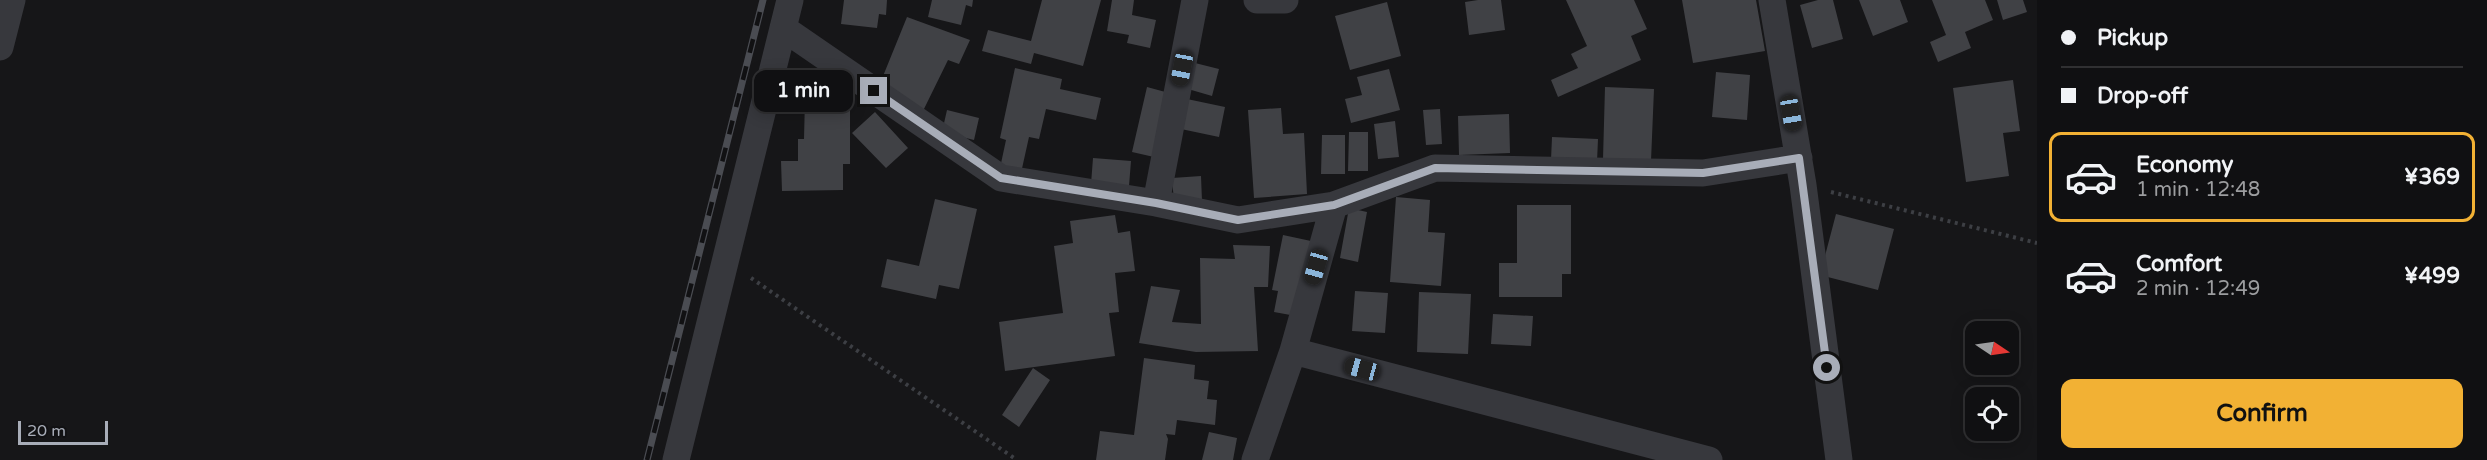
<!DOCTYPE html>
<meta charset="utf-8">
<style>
:root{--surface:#101012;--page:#1e1e20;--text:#f1f3f6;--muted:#9c9d9f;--line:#303032;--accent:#f2b134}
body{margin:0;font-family:"Varela Round",sans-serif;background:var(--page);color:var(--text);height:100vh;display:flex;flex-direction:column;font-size:22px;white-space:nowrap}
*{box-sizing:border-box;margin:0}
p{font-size:20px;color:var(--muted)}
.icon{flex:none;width:33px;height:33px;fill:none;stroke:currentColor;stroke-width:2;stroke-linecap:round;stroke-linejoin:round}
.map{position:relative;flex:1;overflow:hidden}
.sheet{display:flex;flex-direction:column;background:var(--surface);width:450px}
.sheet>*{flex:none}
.top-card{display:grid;align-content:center;height:132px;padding:0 24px;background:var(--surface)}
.needle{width:39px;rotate:103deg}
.fabs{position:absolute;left:1965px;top:321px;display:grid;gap:12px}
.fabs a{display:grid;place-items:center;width:54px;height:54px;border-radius:12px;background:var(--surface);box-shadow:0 3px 15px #0003,0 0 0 2px var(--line);font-size:30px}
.scale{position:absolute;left:18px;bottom:15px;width:90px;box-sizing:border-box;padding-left:6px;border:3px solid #a8adb8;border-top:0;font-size:16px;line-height:21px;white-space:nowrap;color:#a8adb8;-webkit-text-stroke:4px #111113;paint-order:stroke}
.end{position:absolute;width:27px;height:27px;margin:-14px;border:8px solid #a8adb8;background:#111;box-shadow:0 0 0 3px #111}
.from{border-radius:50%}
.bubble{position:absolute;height:42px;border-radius:12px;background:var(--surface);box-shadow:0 3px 15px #0003,0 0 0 2px var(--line);font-size:20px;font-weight:800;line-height:42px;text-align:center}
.car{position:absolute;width:18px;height:36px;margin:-18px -9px;border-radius:8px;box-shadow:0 0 4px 2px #0007;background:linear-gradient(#222 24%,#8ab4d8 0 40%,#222 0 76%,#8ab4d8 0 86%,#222 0)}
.top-card b{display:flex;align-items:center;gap:21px;height:57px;font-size:22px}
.top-card b+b{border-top:2px solid var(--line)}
.top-card i{width:15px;height:15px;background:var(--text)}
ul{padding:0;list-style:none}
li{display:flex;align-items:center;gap:18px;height:90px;margin:0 12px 9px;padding:0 12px;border:3px solid transparent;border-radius:12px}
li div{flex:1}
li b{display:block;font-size:22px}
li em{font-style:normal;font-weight:800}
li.current{border-color:var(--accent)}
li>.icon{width:54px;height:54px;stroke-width:1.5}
.primary-button{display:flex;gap:12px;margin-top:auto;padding:12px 24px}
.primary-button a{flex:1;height:69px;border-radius:12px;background:var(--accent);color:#111;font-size:24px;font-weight:800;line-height:69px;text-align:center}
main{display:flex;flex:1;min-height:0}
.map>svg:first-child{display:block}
.building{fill:#404145}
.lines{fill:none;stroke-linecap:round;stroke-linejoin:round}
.path{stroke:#3d3f44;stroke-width:4;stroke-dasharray:3 4.5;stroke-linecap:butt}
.minor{stroke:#37383d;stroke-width:27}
.rail-casing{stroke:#4a4c52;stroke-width:7}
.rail{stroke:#111113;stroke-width:4.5;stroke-dasharray:14;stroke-linecap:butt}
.route{stroke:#a8adb8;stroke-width:8}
</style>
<main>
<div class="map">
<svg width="2037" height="460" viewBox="0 0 2037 460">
<rect width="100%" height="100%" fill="#161618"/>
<path class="building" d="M 844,0 L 887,0 L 886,15 L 879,14 L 877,28 L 841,24 Z
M 932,0 L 973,0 L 972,7 L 966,5 L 961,25 L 928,17 Z
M 1042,0 L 1101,0 L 1083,66 L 1034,53 L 1031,64 L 982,51 L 988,30 L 1031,41 Z
M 1112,0 L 1134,0 L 1132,15 L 1156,20 L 1150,48 L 1127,43 L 1129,35 L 1107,31 Z
M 1478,0 L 1501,0 L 1505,30 L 1469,35 L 1465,2 Z
M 1566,0 L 1634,0 L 1647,29 L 1631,36 L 1641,60 L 1558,97 L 1551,80 L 1578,68 L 1571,54 L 1587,46 Z
M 1682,0 L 1756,0 L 1765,51 L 1693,63 Z
M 1818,0 L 1833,0 L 1843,39 L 1812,48 L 1800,5 Z
M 1859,0 L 1900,0 L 1908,22 L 1873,36 Z
M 1932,0 L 1985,0 L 1993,20 L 1965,32 L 1971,48 L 1938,62 L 1930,42 L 1946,35 Z
M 1997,0 L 2023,0 L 2027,12 L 2003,20 Z
M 1387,2 L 1401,56 L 1350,70 L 1335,16 Z
M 907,17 L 970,40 L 959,64 L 948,60 L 922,113 L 879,86 Z
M 1195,63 L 1219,69 L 1212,96 L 1188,89 Z
M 1015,68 L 1062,79 L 1060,89 L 1101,98 L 1096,120 L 1046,109 L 1039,139 L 1029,137 L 1021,173 L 1000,168 L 1006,140 L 1000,138 Z
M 1389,69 L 1400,110 L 1351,123 L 1345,99 L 1362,95 L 1357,77 Z
M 1716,72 L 1750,75 L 1747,120 L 1712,117 Z
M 2013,80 L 2020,131 L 2003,133 L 2009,176 L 1966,182 L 1953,88 Z
M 1147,87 L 1169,93 L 1154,157 L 1132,152 Z
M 1605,87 L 1654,89 L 1651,161 L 1603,159 Z
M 805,98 L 850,98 L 850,164 L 843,164 L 843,190 L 782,191 L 781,161 L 798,161 L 798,139 L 804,139 Z
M 1187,99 L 1225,107 L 1219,137 L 1181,129 Z
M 1281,108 L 1283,134 L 1304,133 L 1307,194 L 1254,198 L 1248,110 Z
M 1440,109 L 1442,144 L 1426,145 L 1423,110 Z
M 947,110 L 979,118 L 974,140 L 942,132 Z
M 875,112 L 908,148 L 886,168 L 852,133 Z
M 1509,114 L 1510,153 L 1459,155 L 1458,116 Z
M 1395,121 L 1399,157 L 1378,159 L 1374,124 Z
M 1349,132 L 1368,132 L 1368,171 L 1348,171 Z
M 1322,135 L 1345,135 L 1345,174 L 1321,174 Z
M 1552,137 L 1598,139 L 1597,162 L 1551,160 Z
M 1093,158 L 1131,161 L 1129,186 L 1091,184 Z
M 1201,176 L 1202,201 L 1174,202 L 1172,178 Z
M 1396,197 L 1430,200 L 1428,232 L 1445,233 L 1441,286 L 1390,282 Z
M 935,199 L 977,209 L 959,289 L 939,285 L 936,299 L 881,287 L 887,259 L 919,266 Z
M 1517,205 L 1571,205 L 1571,274 L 1562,274 L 1562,297 L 1499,297 L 1499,263 L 1517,263 Z
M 1349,208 L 1367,212 L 1358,262 L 1340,258 Z
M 1836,214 L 1894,229 L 1878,290 L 1820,275 Z
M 1115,215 L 1118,233 L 1130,231 L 1135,271 L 1115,273 L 1119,312 L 1109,313 L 1115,356 L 1005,371 L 999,322 L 1063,313 L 1054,246 L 1073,243 L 1070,221 Z
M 1283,235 L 1311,241 L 1296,316 L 1274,312 L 1278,291 L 1272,290 Z
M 1233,245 L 1270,246 L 1268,287 L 1254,287 L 1258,351 L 1196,352 L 1139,343 L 1151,286 L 1180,290 L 1172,322 L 1201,324 L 1200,258 L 1235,259 Z
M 1355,291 L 1388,293 L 1385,333 L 1352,331 Z
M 1419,292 L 1471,294 L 1468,354 L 1417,352 Z
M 1493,314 L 1533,316 L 1531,346 L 1491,344 Z
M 1144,358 L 1195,365 L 1194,379 L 1209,381 L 1207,399 L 1217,400 L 1215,425 L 1177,420 L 1175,435 L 1166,434 L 1168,439 L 1165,460 L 1096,460 L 1100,431 L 1134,435 Z
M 1033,368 L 1050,380 L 1019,427 L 1002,415 Z
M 1209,432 L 1237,438 L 1233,460 L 1202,460 Z"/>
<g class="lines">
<path class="path" d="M 1831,192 L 2037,243
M 751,278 L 1017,460"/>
<path class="minor" d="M 1257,0 L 1285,0
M 1772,0 L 1803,185 L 1839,460
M 783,28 L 1001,178 L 1156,203 L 1238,220 L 1334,205 L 1435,168 L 1703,173 L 1799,158
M 0,47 L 12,0
M 1156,203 L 1195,0
M 1293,351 L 1709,460
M 676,460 L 790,0
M 1255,460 L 1293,351 L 1334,205"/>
<g class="rail-casing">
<path id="rail" d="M 647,460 L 763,0"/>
</g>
<use href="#rail" class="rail"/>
</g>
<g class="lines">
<path class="route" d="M 874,91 L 1001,178 L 1156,203 L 1238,220 L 1334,205 L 1435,168 L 1703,173 L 1799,158 L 1827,368"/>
</g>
</svg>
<div class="fabs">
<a><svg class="needle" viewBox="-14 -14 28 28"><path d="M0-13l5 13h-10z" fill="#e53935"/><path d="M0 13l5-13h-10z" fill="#9c9d9f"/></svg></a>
<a><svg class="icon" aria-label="locate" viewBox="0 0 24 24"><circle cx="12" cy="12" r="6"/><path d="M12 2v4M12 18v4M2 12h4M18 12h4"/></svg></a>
</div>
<div class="scale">20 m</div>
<i class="end from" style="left:1827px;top:368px"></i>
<i class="end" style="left:874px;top:91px"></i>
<div class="bubble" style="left:754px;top:70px;width:99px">1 min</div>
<i class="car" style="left:1182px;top:68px;rotate:191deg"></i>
<i class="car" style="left:1791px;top:113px;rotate:170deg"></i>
<i class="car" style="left:1316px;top:267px;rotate:196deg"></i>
<i class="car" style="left:1362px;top:369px;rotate:285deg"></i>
</div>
<section class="sheet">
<div class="top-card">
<b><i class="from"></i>Pickup</b>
<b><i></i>Drop-off</b>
</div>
<ul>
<li class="current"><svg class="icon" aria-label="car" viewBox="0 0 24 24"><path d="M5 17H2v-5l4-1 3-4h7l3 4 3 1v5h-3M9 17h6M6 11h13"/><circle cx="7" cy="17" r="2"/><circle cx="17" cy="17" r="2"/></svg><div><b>Economy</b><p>1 min · 12:48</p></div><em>¥369</em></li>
<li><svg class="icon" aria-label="car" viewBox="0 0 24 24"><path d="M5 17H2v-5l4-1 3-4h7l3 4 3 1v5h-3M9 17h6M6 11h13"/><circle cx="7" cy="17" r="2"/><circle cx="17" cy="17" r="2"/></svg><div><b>Comfort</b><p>2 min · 12:49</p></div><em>¥499</em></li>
</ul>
<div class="primary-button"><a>Confirm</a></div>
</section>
</main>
